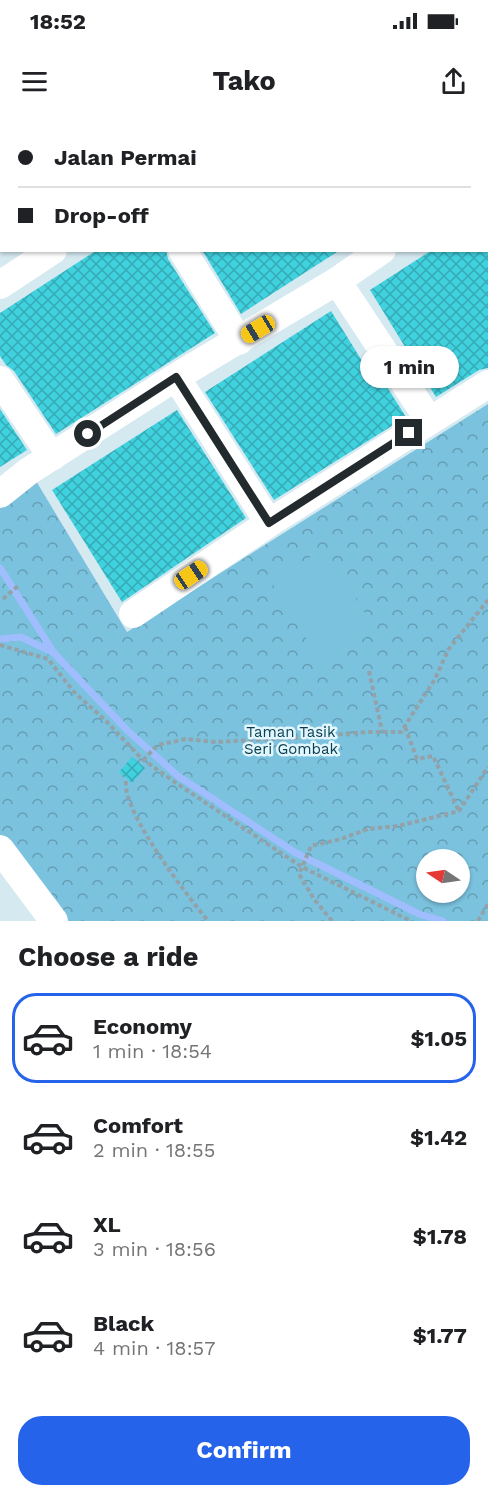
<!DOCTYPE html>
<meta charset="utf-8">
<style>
:root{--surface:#fff;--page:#f2f2f2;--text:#202124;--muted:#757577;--line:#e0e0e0;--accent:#2563eb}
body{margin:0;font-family:"Work Sans",sans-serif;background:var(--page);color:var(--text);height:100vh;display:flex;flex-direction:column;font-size:22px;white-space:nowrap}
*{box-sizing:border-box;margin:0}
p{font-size:20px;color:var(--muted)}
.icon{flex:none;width:33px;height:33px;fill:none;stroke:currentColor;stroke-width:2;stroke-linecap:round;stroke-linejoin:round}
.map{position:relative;height:801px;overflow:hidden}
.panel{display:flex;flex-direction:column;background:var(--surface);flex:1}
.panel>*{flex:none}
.banner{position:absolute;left:0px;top:0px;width:489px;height:132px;box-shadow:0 2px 4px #0004;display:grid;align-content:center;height:132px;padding:0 18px;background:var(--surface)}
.needle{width:39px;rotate:283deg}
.tools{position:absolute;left:416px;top:729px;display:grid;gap:12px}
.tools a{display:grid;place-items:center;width:54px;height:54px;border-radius:50%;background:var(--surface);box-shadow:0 2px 4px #0004;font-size:30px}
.end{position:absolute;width:27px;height:27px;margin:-14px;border:8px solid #232a2e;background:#fff;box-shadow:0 0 0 3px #fff}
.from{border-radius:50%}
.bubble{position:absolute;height:42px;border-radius:21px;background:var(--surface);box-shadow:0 2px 4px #0004;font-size:20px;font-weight:700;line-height:42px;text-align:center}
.car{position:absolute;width:18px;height:36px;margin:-18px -9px;border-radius:8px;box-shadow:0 0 4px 2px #0007;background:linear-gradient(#f5c518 24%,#345 0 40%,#f5c518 0 76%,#345 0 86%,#f5c518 0)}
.banner b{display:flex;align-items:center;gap:21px;height:57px;font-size:22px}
.banner b+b{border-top:2px solid var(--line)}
.banner i{width:15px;height:15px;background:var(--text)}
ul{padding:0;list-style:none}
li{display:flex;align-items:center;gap:18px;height:90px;margin:0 12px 9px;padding:0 6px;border:3px solid transparent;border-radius:24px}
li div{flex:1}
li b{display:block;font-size:22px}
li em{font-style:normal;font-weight:700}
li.on{border-color:var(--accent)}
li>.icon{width:54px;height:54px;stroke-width:1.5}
h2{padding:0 18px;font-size:27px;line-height:72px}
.button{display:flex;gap:12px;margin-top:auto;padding:12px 18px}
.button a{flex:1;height:69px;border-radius:24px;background:var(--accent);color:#fff;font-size:24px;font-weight:700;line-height:69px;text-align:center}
.status{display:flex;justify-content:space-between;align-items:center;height:42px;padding:0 30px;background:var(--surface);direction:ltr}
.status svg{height:16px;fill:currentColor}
header{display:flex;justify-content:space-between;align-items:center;height:78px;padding:0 18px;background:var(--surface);font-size:27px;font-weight:700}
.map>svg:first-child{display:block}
.park{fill:url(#park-crowns);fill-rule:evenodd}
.pitch{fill:#7bc2de}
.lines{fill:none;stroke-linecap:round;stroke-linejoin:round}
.stream{stroke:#a0bdfd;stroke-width:7}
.building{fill:url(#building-cross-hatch)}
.path{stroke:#93a2a9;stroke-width:4;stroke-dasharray:4.5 3;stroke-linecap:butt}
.minor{stroke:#fff;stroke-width:28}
.route{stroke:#232a2e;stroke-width:8}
.labels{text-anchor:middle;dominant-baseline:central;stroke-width:5;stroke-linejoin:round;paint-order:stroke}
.park-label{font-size:15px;fill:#083e4f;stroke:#e2f6fe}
</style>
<div class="status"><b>18:52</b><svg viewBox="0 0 49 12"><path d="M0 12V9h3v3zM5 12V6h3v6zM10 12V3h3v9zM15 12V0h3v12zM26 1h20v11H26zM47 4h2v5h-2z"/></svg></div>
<header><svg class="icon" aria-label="menu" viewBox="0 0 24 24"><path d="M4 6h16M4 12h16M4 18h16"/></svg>Tako<svg class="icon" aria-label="share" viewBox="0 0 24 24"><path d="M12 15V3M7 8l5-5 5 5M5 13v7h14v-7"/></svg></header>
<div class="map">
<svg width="488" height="801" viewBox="0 0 488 801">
<defs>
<pattern id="park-crowns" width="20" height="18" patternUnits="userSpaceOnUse" patternTransform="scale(1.5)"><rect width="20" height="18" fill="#7bc2de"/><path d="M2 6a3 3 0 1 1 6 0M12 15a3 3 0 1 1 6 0" fill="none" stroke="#649eb4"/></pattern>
<pattern id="building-cross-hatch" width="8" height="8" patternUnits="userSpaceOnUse" patternTransform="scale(1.5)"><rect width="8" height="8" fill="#40d1df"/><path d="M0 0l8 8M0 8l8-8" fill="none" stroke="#35aab5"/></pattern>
</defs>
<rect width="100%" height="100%" fill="#d5e9f1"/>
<path class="park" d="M 33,0 L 240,0 L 32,1 Z
M 488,284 L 488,801 L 56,801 L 0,724 L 0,375 L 30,351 L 127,512 ZM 426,740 L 459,740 L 459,772 L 426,772 Z"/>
<path class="pitch" d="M 325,428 L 376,511 L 322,544 L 271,461 Z"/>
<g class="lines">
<path class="stream" d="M 0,448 L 54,533 L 128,611 L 178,656 L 296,733 L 419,794 L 443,801
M 0,519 L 21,517 L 54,533"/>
</g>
<path class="building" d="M 97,130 L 166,130 L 168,139 L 215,213 L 56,314 L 14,251 L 6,245 L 0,236 L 0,193 Z
M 202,130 L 340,130 L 241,194 Z
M 432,130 L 488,130 L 488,248 L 479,250 L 436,277 L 370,170 Z
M 331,191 L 369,252 L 375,248 L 406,297 L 274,380 L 205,272 Z
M 0,289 L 27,330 L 0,347 Z
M 177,290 L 246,398 L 122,482 L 52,370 Z
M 132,637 L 145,648 L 132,663 L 119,652 Z"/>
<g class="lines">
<path class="path" d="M 3,479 L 19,465
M 0,525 L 48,539 L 74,572 L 105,600 L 141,638 L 176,663 L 302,747 L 411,801
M 369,551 L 382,611
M 405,607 L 417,639 L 433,636 L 459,691
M 143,640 L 158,625 L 186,619 L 216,622 L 310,617 L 367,612 L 401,612 L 435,559 L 448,530 L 488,480
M 126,661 C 122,692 187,775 208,801
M 332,801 L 314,779 L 299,754 L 311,726 L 341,719 L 368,709 L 398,706 L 459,691 L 488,647
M 478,801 L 488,784"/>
<path class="minor" d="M 289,0 L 290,2
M 258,2 L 260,0
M 0,8 L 2,9
M 182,130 L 239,221
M 337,161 L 429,300
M 0,165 L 53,130
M 176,257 L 269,403
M 0,260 L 52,337
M 0,374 L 29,351 L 176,257 L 337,161 L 382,130
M 133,494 L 269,403 L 488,264
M 0,729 L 54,801"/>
</g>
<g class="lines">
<path class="route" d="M 88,314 L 176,257 L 269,403 L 409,313"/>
</g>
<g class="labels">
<g class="park-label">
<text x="291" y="612">Taman Tasik<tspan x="291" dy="17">Seri Gombak</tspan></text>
</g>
</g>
</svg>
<div class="tools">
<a><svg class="needle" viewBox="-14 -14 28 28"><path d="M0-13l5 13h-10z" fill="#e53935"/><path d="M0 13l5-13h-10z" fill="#757577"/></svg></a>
</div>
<i class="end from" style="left:88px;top:314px"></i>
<i class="end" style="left:409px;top:313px"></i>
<div class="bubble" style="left:360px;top:226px;width:99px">1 min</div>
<i class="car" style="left:258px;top:209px;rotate:239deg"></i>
<i class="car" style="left:191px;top:455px;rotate:56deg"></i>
<div class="banner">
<b><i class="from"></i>Jalan Permai</b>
<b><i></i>Drop-off</b>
</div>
</div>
<section class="panel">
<h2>Choose a ride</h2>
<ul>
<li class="on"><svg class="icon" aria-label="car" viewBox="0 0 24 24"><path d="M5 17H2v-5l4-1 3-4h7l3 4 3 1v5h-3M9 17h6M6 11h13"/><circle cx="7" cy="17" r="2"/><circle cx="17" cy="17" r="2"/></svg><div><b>Economy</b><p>1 min · 18:54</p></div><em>$1.05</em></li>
<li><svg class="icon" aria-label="car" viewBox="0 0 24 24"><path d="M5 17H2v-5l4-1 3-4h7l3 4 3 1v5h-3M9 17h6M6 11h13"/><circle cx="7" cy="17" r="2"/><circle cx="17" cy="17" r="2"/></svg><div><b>Comfort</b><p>2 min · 18:55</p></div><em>$1.42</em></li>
<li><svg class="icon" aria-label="car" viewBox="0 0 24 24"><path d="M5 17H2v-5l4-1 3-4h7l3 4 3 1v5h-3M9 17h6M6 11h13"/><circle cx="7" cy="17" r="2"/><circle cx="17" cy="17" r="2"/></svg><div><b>XL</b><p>3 min · 18:56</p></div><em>$1.78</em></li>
<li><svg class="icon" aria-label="car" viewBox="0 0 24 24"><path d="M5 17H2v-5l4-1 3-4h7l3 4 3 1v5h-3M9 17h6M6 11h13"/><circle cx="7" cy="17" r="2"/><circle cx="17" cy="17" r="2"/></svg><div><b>Black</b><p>4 min · 18:57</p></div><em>$1.77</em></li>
</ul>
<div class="button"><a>Confirm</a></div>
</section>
